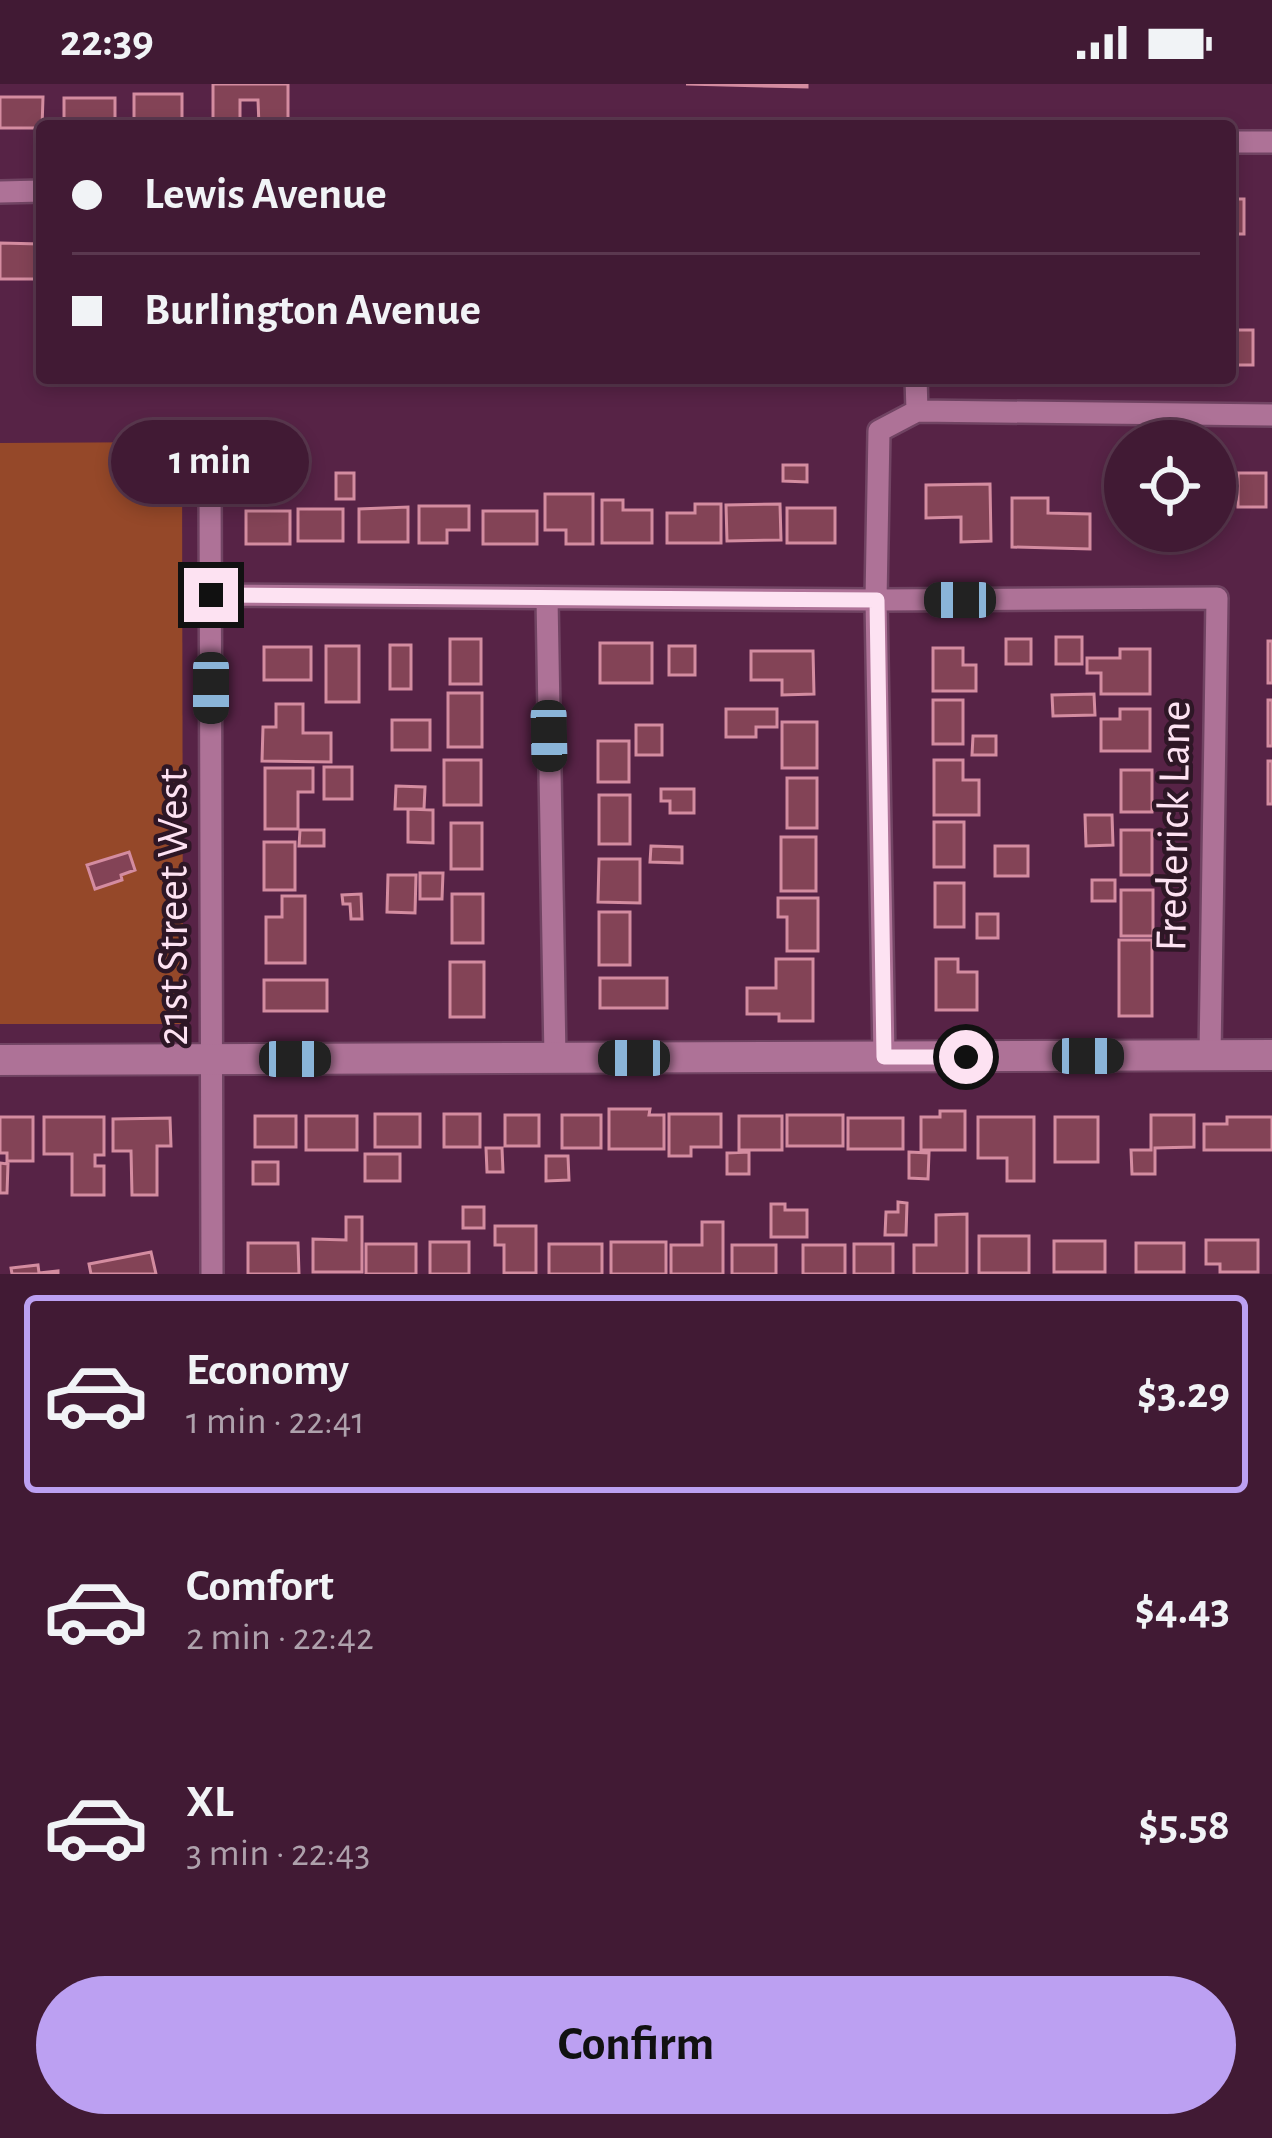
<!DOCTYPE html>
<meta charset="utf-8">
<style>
:root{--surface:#411a34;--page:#4c2740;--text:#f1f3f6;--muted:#aea1ac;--line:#5a384f;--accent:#bca0f2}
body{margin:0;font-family:"Alegreya Sans",sans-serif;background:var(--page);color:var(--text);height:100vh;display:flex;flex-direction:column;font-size:45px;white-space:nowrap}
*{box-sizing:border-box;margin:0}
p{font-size:39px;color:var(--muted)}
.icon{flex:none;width:66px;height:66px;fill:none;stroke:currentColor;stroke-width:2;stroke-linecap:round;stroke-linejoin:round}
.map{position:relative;height:1190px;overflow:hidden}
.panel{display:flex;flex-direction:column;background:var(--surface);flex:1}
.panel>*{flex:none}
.banner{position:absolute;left:36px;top:36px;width:1200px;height:264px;border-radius:12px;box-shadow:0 6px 18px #0003,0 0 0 3px var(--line);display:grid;align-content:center;height:264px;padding:0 36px;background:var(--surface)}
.fabs{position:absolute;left:1104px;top:336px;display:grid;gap:24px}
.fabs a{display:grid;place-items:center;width:132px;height:132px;border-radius:50%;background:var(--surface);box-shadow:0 6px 18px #0003,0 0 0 3px var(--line);font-size:60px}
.end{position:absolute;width:54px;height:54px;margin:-27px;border:15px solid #fde2f2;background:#111;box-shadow:0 0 0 6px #111}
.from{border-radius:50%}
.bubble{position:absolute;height:84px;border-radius:42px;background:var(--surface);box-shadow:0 6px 18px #0003,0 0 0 3px var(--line);font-size:39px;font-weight:700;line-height:84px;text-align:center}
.car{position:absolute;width:36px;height:72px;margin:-36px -18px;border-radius:15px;box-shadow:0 0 9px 3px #0007;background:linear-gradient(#222 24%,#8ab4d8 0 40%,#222 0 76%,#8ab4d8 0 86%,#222 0)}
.banner b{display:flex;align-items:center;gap:42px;height:114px;font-size:45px}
.banner b+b{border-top:3px solid var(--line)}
.banner i{width:30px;height:30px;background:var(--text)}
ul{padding:21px 0 0;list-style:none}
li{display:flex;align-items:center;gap:36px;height:198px;margin:0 24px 18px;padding:0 12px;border:6px solid transparent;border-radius:12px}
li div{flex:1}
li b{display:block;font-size:45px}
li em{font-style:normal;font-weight:700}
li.active{border-color:var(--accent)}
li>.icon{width:108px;height:108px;stroke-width:1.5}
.button{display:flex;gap:24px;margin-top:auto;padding:24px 36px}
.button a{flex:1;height:138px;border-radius:72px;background:var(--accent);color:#111;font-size:48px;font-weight:700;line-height:138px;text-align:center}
.status{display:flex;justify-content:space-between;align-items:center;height:84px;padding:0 60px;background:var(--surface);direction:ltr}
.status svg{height:33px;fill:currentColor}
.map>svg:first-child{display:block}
.green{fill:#954829}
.building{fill:#834356;stroke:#d48ca0;stroke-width:3}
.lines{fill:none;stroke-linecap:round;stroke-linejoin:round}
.street-casing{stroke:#714463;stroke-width:26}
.secondary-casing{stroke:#714463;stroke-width:34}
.street{stroke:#ae7297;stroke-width:21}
.secondary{stroke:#ae7297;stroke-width:30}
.route{stroke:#fde2f2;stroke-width:15}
.labels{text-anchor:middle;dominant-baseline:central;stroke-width:9;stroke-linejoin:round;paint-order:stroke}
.street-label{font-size:45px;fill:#fde2f2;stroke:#2e1726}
</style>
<div class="status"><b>22:39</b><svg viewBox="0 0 49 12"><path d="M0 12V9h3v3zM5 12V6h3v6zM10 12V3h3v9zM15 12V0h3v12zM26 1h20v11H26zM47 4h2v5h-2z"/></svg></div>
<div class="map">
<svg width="1272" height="1190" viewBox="0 0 1272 1190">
<rect width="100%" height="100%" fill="#572346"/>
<path class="green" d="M 182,358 L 183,940 L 0,940 L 0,359 Z"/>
<path class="building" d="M 213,0 L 288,0 L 288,42 L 259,42 L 258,16 L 240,16 L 240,42 L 213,42 Z
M 686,0 L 807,0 L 807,3 Z
M 134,10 L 182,10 L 182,42 L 134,42 Z
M 0,13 L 43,13 L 42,44 L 0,44 Z
M 64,14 L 115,14 L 115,42 L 64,42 Z
M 1230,115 L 1244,115 L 1244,150 L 1230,150 Z
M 0,159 L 40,160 L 39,195 L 0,195 Z
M 1230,246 L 1253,246 L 1253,281 L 1230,281 Z
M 783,381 L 807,381 L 807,398 L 783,397 Z
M 336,389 L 354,389 L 354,415 L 336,415 Z
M 1238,389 L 1266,389 L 1266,423 L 1238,423 Z
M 990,400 L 991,457 L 961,458 L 961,433 L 926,434 L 926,401 Z
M 545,410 L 593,410 L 593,460 L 566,460 L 566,446 L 545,446 Z
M 1012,414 L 1048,414 L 1048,429 L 1090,430 L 1090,465 L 1012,463 Z
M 602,416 L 623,416 L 623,426 L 652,426 L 652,459 L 602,459 Z
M 695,420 L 721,420 L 721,459 L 667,459 L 667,429 L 695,429 Z
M 780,420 L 781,456 L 727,457 L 726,421 Z
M 419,422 L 469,422 L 469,446 L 447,446 L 447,459 L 419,459 Z
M 408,423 L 408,458 L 359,458 L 359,425 Z
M 787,424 L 835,424 L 835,459 L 787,459 Z
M 298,425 L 343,425 L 343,457 L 298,457 Z
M 246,427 L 290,427 L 290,460 L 246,460 Z
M 483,427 L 537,427 L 537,460 L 483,460 Z
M 1056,553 L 1082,553 L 1082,580 L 1056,580 Z
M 450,555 L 481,555 L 481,600 L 450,600 Z
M 1006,555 L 1031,555 L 1031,580 L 1006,580 Z
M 1268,557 L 1272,557 L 1272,599 L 1268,599 Z
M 600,559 L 652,559 L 652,599 L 600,599 Z
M 390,561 L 411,561 L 411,605 L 390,605 Z
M 326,562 L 359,562 L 359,618 L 326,618 Z
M 669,562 L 695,562 L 695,591 L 669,591 Z
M 264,563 L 311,563 L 311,596 L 264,596 Z
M 933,564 L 963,564 L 963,581 L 976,581 L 976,607 L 933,607 Z
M 1120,565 L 1150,565 L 1150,610 L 1101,610 L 1101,589 L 1087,589 L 1087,574 L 1120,574 Z
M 751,567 L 813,567 L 814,610 L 782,611 L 782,596 L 751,596 Z
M 448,609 L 482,609 L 482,663 L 448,663 Z
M 1094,610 L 1095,631 L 1053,632 L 1052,611 Z
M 933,616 L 963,616 L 963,660 L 933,660 Z
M 1268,616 L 1272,616 L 1272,662 L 1268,662 Z
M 276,620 L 303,620 L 303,649 L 331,649 L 331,678 L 262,677 L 263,643 L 276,643 Z
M 726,625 L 777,625 L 777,643 L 756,643 L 756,653 L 726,653 Z
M 1120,625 L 1150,625 L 1150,667 L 1101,667 L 1101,635 L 1120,635 Z
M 392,636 L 430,636 L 430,666 L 392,666 Z
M 782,638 L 817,638 L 817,684 L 782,684 Z
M 636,641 L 662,641 L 662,671 L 636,671 Z
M 973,652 L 996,652 L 996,671 L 972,671 Z
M 598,657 L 629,657 L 629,698 L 598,698 Z
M 444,676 L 481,676 L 481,721 L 444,721 Z
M 934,676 L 963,676 L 963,696 L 979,696 L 979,731 L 934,731 Z
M 1268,677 L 1272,677 L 1272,720 L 1268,720 Z
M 324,683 L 352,683 L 352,715 L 324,715 Z
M 265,684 L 313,684 L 313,708 L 298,708 L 298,745 L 265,745 Z
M 1121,686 L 1152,686 L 1152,728 L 1121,728 Z
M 787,694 L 817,694 L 817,744 L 787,744 Z
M 396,702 L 425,703 L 424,725 L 395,725 Z
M 661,705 L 694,705 L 694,729 L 670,729 L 670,717 L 661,717 Z
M 599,711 L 630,711 L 630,760 L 599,760 Z
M 408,725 L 433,726 L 433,759 L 408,758 Z
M 1085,731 L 1112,731 L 1113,761 L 1086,762 Z
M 934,738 L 964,738 L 964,783 L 934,783 Z
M 451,739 L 482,739 L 482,785 L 451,785 Z
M 300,746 L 324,746 L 324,762 L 299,762 Z
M 1121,746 L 1152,746 L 1152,791 L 1121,791 Z
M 781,753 L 816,753 L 816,807 L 781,807 Z
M 264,758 L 295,758 L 295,806 L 264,806 Z
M 651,762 L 682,763 L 682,779 L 650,778 Z
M 995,762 L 1028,762 L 1028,792 L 995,792 Z
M 129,768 L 135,786 L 121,791 L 122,796 L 95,805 L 87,781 Z
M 599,775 L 640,775 L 640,819 L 598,818 Z
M 420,789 L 443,789 L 442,815 L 420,815 Z
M 388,791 L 416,791 L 415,829 L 387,828 Z
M 1092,796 L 1115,796 L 1115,817 L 1092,817 Z
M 935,799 L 964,799 L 964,843 L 935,843 Z
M 1121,806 L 1153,806 L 1153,852 L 1121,852 Z
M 361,810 L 362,835 L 351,835 L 350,820 L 343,820 L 342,811 Z
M 452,810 L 483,810 L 483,859 L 452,859 Z
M 282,812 L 305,812 L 305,879 L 266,879 L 266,833 L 282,833 Z
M 778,814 L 818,814 L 818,867 L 787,867 L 787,833 L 778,833 Z
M 599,828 L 630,828 L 630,881 L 599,881 Z
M 977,830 L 998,830 L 998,854 L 977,854 Z
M 1119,856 L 1152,856 L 1152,932 L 1119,932 Z
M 776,875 L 813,875 L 813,937 L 779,937 L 779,930 L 747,930 L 747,904 L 776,904 Z
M 936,875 L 958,875 L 958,888 L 977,888 L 977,926 L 936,926 Z
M 450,878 L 484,878 L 484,933 L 450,933 Z
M 600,894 L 667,894 L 667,924 L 600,924 Z
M 264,896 L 327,896 L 327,927 L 264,927 Z
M 609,1025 L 650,1025 L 649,1031 L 664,1031 L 664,1065 L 609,1065 Z
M 940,1027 L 965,1027 L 965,1066 L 921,1066 L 921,1033 L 940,1033 Z
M 375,1030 L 420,1030 L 420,1063 L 375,1063 Z
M 444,1030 L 480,1030 L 480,1063 L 444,1063 Z
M 669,1030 L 721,1030 L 721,1063 L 691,1063 L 691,1072 L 669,1072 Z
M 505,1031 L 539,1031 L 539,1062 L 505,1062 Z
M 562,1031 L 601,1031 L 601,1064 L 562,1064 Z
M 787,1031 L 843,1031 L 843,1062 L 787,1062 Z
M 1151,1031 L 1194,1031 L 1194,1063 L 1155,1064 L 1155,1090 L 1132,1090 L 1131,1066 L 1151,1066 Z
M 255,1032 L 296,1032 L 296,1063 L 255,1063 Z
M 306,1032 L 357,1032 L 357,1066 L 306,1066 Z
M 739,1032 L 782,1032 L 782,1066 L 739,1066 Z
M 0,1033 L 33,1033 L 33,1077 L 7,1077 L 7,1069 L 0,1069 Z
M 44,1033 L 104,1033 L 104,1071 L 95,1071 L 95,1082 L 104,1082 L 104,1111 L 72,1111 L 72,1070 L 44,1070 Z
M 978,1033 L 1034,1033 L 1034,1097 L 1007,1097 L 1007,1074 L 978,1074 Z
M 1055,1033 L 1098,1033 L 1098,1078 L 1055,1078 Z
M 1227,1033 L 1272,1033 L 1272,1066 L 1204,1066 L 1204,1040 L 1227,1040 Z
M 170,1034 L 171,1062 L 157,1062 L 157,1111 L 132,1111 L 131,1067 L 113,1067 L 113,1035 Z
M 848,1034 L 903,1034 L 903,1065 L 848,1065 Z
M 486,1064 L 502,1064 L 503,1088 L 487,1088 Z
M 749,1068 L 749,1090 L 727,1090 L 727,1069 Z
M 909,1068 L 929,1069 L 928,1095 L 909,1094 Z
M 365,1070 L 400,1070 L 400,1097 L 365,1097 Z
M 546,1072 L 568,1072 L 569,1096 L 546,1097 Z
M 253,1078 L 278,1078 L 278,1100 L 253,1100 Z
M 0,1079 L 8,1080 L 7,1109 L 0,1109 Z
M 898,1118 L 907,1119 L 906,1151 L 885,1151 L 886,1128 L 898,1128 Z
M 771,1120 L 785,1120 L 785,1126 L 807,1126 L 807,1153 L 771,1153 Z
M 463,1123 L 484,1123 L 484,1144 L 463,1144 Z
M 967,1130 L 967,1190 L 914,1190 L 914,1161 L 936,1161 L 936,1131 Z
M 346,1133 L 362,1133 L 362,1188 L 313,1188 L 313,1155 L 346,1156 Z
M 702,1138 L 723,1138 L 723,1190 L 671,1190 L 671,1161 L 702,1161 Z
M 495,1142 L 536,1142 L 536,1189 L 504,1189 L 504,1161 L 495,1161 Z
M 979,1152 L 1029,1152 L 1029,1189 L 979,1189 Z
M 1206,1156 L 1258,1156 L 1258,1188 L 1220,1188 L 1220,1180 L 1206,1180 Z
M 1054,1157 L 1105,1157 L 1105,1188 L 1054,1188 Z
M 430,1158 L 469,1158 L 469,1190 L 430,1190 Z
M 611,1158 L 666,1158 L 666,1190 L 611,1190 Z
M 248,1159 L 298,1159 L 299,1190 L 248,1190 Z
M 1136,1159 L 1184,1159 L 1184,1188 L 1136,1188 Z
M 366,1160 L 416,1160 L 416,1190 L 366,1190 Z
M 549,1160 L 602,1160 L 602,1190 L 549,1190 Z
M 854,1160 L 893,1160 L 893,1190 L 854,1190 Z
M 732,1161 L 776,1161 L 776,1190 L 732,1190 Z
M 803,1161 L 845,1161 L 845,1190 L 803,1190 Z
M 151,1168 L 156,1190 L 91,1190 L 89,1180 Z
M 38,1181 L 39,1189 L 58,1187 L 58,1190 L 12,1190 L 11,1184 Z"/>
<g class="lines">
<g class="street-casing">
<path id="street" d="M 1230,58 L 1272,58
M 0,108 L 42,107
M 917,327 L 1272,331
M 210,384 L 212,1190
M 211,511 L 876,516 L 1217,514 L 1210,971
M 547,514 L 555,974
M 884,973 L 876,516 L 879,347 L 917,327 L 916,294"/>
</g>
<g class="secondary-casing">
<path id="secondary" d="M 0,976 L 1272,971"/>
</g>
<use href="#street" class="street"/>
<use href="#secondary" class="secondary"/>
</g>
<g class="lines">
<path class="route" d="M 211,511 L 877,516 L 884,973 L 966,973"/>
</g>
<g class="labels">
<g class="street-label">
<text transform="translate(1174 742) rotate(-89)">Frederick Lane</text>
<text transform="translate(173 823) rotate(-90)">21st Street West</text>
</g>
</g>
</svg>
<div class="fabs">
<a><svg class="icon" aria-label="locate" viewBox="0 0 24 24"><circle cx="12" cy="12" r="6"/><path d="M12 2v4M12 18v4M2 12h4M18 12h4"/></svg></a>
</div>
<i class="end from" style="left:966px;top:973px"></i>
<i class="end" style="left:211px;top:511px"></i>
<div class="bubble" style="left:111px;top:336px;width:198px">1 min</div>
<i class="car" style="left:960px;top:516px;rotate:270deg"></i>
<i class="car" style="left:211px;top:604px;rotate:180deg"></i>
<i class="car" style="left:549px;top:652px;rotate:179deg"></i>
<i class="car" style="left:1088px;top:972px;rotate:90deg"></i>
<i class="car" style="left:634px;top:974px;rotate:270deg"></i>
<i class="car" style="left:295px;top:975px;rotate:90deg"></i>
<div class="banner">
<b><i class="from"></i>Lewis Avenue</b>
<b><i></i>Burlington Avenue</b>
</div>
</div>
<section class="panel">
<ul>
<li class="active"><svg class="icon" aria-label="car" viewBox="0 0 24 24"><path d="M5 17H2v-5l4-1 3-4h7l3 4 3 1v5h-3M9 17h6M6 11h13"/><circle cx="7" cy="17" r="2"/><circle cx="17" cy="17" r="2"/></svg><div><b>Economy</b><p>1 min · 22:41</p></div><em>$3.29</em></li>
<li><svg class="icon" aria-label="car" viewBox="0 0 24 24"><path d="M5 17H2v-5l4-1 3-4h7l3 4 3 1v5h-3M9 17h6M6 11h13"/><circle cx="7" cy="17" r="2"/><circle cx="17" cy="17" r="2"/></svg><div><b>Comfort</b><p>2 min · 22:42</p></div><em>$4.43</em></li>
<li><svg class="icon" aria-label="car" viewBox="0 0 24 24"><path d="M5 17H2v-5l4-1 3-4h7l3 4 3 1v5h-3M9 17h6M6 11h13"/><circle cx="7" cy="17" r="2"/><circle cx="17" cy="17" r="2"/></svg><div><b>XL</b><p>3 min · 22:43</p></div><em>$5.58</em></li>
</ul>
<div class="button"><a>Confirm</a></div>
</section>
